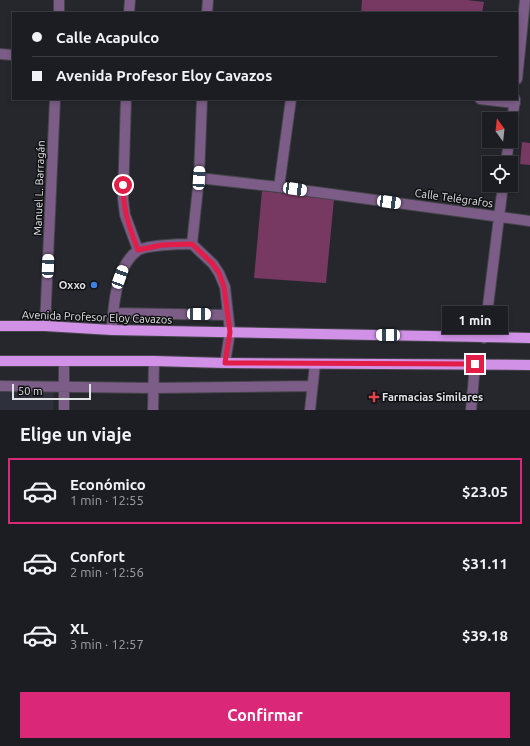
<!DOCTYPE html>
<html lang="es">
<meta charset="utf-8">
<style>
:root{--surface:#1c1d22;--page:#25262a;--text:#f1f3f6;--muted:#a0a2a5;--line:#3a3b40;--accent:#db2777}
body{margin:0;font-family:Ubuntu,sans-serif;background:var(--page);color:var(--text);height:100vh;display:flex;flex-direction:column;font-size:15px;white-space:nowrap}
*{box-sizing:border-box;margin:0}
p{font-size:13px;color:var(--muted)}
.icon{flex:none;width:22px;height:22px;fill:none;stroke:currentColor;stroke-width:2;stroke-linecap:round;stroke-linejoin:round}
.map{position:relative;height:410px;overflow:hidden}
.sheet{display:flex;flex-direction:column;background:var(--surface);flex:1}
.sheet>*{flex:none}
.top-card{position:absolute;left:12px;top:12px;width:506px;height:88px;border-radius:0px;box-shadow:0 2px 6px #0003,0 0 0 1px var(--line);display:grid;align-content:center;height:88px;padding:0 20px;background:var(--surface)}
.needle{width:26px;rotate:345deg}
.fabs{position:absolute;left:482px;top:112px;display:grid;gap:8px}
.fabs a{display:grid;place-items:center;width:36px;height:36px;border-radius:0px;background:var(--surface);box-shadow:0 2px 6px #0003,0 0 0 1px var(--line);font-size:20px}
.scale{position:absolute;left:12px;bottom:10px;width:79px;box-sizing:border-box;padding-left:4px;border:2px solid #e1e2e5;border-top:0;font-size:11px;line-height:14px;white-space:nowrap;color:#e1e2e5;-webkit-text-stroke:3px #101013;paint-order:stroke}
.end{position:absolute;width:18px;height:18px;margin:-9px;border:5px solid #e11d48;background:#fff;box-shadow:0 0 0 2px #fff}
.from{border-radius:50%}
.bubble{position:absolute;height:28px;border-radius:0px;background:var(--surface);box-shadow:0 2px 6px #0003,0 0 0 1px var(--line);font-size:13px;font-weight:600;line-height:28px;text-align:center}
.car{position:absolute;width:12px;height:24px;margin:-12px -6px;border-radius:5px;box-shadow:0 0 3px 1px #0007;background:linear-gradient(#fff 24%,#345 0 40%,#fff 0 76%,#345 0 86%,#fff 0)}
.top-card b{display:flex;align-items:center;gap:14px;height:38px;font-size:15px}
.top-card b+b{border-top:1px solid var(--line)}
.top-card i{width:10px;height:10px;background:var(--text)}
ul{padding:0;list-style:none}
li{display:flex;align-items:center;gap:12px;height:66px;margin:0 8px 6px;padding:0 12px;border:2px solid transparent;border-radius:0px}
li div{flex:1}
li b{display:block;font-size:15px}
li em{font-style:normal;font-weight:600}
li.selected{border-color:var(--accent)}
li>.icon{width:36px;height:36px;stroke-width:1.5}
h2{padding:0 20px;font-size:18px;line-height:48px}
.action{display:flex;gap:8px;margin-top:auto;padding:8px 20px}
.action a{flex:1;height:46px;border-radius:0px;background:var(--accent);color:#fff;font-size:16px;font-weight:600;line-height:46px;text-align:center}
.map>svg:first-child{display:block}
.built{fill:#2e303b}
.building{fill:#773962}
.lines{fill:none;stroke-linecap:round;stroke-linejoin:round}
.minor-casing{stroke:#44454a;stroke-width:12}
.major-casing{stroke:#44454a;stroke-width:12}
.minor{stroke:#7c5d87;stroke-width:10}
.major{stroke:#d091e7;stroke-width:10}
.route{stroke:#e11d48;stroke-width:5}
.shop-dot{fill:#3f7fe0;stroke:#101013;stroke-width:1.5}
.health-dot{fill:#e0444e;stroke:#101013;stroke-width:1.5}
.labels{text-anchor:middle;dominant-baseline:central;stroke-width:3;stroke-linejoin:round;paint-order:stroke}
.street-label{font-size:11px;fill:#e1e2e5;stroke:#101013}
.poi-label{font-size:11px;font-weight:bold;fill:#e1e2e5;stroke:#101013;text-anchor:end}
</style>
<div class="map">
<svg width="530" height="410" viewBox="0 0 530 410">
<rect width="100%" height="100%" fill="#26272d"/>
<path class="built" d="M 0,389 L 54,389 L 53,410 L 0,410 Z"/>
<path class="building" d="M 362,0 L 467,0 L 484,2 L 482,13 L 361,13 Z
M 522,142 L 530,143 L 530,165 L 520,164 Z
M 262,191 L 334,199 L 326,283 L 254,278 Z"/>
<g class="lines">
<g class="minor-casing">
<path id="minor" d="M 59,13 L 59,0
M 129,13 L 130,0
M 207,13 L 208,0
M 0,54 L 13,55
M 517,79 L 525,0
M 126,99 L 123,199 L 125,215 L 138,250
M 480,99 L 515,103
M 511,128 L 515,99
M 506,163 L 509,141
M 199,178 L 279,187 L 530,221
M 279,187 L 291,99
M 192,244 L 199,178 L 202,99
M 113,313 L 228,315
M 45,326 L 55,99
M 112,330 C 113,307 116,266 137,251 C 145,245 180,244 192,244 L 213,264 L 219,273 L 225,287 L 230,332 L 225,363
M 484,338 L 503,185
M 0,386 L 153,388 L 312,386
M 64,410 L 64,362
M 153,410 L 154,361
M 310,410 L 315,364
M 471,410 L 475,365"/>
</g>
<g class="major-casing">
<path id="major" d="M 0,326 L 45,326 L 112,330 L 530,338
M 0,361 L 154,361 L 225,363 L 530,365"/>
</g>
<use href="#minor" class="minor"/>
<use href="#major" class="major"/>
</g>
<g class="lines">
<path class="route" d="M 123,185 C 123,210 129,227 138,250 L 162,245 L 192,244 L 213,264 L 219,273 L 224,287 L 230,332 L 225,363 L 475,364"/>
</g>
<circle class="shop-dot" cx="94" cy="285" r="4"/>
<path class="health-dot" d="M372 391h4v4h4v4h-4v4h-4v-4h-4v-4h4z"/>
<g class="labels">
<g class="street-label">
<text transform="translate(39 188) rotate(-88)">Manuel L. Barragán</text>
<text transform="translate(454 198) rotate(8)">Calle Telégrafos</text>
<text transform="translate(97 317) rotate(2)">Avenida Profesor Eloy Cavazos</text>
</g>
<g class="poi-label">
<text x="86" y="285">Oxxo</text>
<text x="382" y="397" text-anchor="start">Farmacias Similares</text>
</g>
</g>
</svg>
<div class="fabs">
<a><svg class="needle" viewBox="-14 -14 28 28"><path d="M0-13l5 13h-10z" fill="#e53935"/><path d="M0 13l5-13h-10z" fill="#a0a2a5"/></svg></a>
<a><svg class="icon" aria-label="locate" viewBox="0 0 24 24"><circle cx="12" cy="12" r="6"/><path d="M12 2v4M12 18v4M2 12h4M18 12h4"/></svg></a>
</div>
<div class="scale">50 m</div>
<i class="end from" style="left:123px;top:185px"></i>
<i class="end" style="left:475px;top:364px"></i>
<div class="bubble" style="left:442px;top:306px;width:66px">1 min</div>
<i class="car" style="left:199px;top:178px;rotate:3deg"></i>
<i class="car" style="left:295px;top:189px;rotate:98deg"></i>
<i class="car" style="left:389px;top:202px;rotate:98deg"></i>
<i class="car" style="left:48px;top:266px;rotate:2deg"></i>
<i class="car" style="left:120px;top:277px;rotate:20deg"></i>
<i class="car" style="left:199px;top:314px;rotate:91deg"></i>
<i class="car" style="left:388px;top:335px;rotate:271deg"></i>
<div class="top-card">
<b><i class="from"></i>Calle Acapulco</b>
<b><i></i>Avenida Profesor Eloy Cavazos</b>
</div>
</div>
<section class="sheet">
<h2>Elige un viaje</h2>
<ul>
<li class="selected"><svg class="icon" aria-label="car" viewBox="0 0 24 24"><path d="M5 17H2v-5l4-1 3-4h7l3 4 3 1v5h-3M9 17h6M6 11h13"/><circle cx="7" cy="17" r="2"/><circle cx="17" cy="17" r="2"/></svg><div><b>Económico</b><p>1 min · 12:55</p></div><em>$23.05</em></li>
<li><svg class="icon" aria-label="car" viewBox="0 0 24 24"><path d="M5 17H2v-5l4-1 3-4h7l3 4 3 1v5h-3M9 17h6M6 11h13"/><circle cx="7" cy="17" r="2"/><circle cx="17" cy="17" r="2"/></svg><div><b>Confort</b><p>2 min · 12:56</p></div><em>$31.11</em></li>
<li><svg class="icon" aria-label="car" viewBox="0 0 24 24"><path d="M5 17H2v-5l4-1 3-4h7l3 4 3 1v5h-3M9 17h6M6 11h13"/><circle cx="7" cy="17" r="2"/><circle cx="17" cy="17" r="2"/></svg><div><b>XL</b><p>3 min · 12:57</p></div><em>$39.18</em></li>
</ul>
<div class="action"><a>Confirmar</a></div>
</section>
